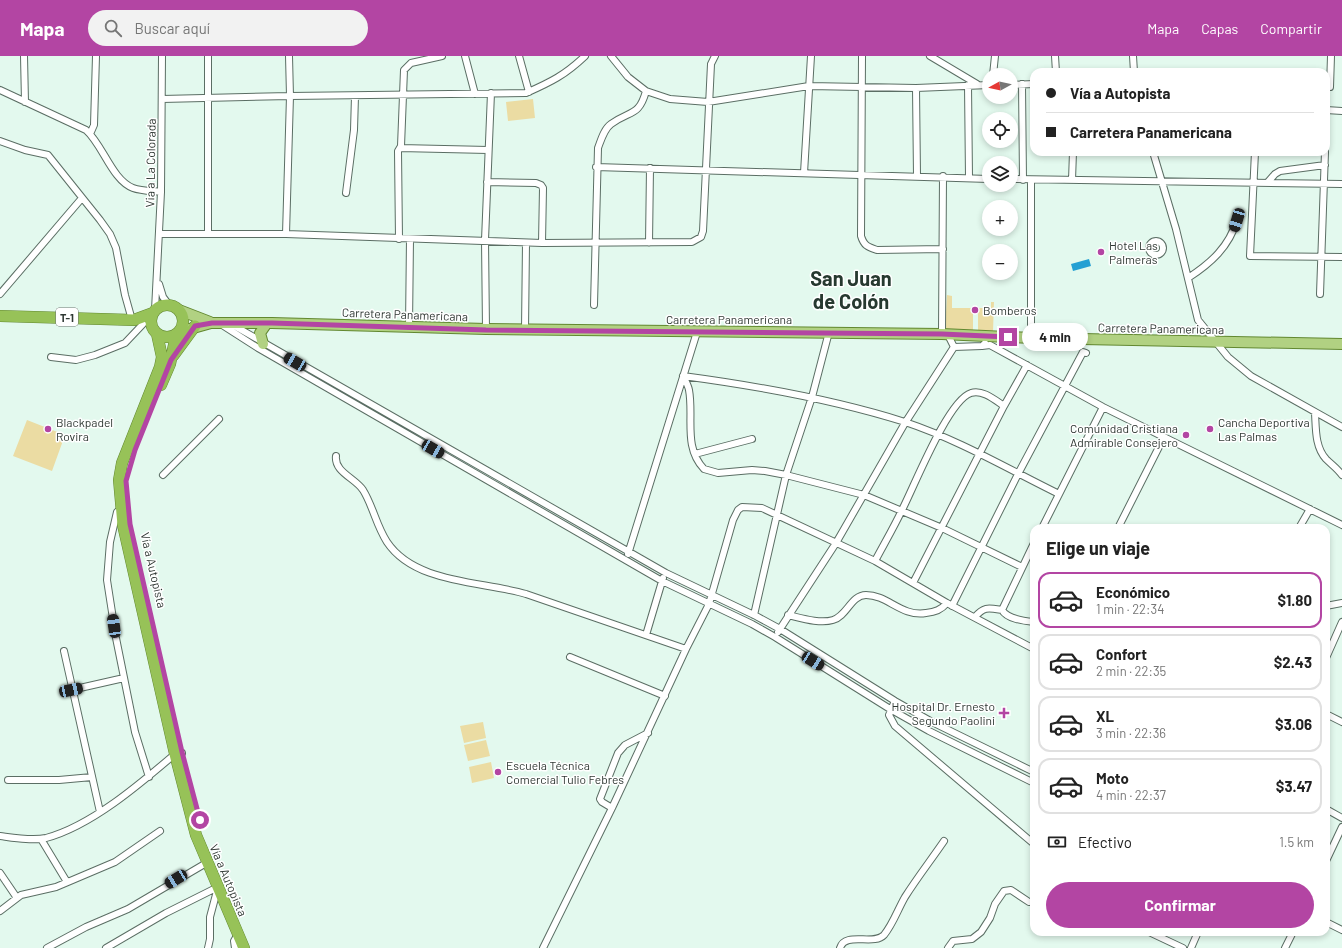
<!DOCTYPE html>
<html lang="es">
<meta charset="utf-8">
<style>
:root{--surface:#fff;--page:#f2f2f2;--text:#222;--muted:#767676;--line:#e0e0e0;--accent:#b345a3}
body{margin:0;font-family:Barlow,sans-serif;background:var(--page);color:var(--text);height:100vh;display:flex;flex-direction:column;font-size:15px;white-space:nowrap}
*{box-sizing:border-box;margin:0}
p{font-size:13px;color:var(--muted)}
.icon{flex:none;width:22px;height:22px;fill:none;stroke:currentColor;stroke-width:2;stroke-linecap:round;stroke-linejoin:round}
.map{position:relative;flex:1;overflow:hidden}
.details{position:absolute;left:1030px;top:468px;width:300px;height:412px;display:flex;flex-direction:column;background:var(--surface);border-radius:12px;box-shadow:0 2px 6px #0003}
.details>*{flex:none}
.banner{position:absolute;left:1030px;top:12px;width:300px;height:88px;border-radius:12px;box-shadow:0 2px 6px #0003;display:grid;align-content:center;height:88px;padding:0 16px;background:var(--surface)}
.needle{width:26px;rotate:262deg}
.buttons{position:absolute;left:982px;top:12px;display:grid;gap:8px}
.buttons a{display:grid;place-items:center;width:36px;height:36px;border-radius:50%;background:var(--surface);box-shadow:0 2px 6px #0003;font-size:20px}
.end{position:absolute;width:18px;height:18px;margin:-9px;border:5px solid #b345a3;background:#fff;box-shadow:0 0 0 2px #fff}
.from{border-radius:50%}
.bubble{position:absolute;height:28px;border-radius:14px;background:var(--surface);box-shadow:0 2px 6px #0003;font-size:13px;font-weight:700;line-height:28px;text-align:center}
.car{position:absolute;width:12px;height:24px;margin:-12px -6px;border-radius:5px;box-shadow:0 0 3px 1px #0007;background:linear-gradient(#222 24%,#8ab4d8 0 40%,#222 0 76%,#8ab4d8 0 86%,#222 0)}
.banner b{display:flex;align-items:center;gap:14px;height:38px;font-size:15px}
.banner b+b{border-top:1px solid var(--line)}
.banner i{width:10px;height:10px;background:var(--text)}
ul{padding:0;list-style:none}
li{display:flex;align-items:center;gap:12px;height:56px;margin:0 8px 6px;padding:0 8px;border:2px solid var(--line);border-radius:12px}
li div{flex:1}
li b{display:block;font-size:15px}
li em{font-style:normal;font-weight:700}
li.selected{border-color:var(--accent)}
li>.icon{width:36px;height:36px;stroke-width:1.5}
h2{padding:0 16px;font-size:18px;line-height:48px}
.pay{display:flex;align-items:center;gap:10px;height:44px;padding:0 16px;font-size:15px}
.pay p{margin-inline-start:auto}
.action{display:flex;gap:8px;margin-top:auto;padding:8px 16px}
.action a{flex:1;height:46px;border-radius:24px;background:var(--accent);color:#fff;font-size:16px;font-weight:700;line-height:46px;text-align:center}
header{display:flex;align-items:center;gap:24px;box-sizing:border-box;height:56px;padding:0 20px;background:var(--accent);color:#fff}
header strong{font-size:19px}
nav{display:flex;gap:22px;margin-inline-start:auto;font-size:14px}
.search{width:280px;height:36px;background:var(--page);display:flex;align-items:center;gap:10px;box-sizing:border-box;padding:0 14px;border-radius:22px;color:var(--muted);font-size:15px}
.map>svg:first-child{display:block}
.green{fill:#ebdca3}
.water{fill:#25a0d3}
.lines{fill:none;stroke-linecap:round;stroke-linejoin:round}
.minor-casing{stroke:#5b6e64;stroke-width:8}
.primary-casing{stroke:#628830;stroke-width:12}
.trunk-casing{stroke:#628830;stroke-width:12}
.minor{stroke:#fff;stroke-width:6}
.primary{stroke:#b1d182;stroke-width:10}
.trunk{stroke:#97c258;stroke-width:11}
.route{stroke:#b345a3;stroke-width:5}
.poi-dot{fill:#b345a3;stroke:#fff;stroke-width:1.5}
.labels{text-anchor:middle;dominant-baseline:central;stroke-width:3;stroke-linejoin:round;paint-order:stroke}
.shield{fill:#fff;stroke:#6d7470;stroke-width:1}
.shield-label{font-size:11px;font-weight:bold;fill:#2f3833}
.street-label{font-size:12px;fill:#2f3833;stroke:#fff}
.poi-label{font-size:12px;fill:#2f3833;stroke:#fff;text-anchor:start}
.town-label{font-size:20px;font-weight:bold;fill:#273930;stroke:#fff}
</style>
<header>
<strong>Mapa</strong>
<div class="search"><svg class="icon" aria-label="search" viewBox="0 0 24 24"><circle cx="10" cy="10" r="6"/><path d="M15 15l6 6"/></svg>Buscar aquí</div>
<nav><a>Mapa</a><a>Capas</a><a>Compartir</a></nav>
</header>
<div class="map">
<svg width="1342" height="892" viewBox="0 0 1342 892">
<rect width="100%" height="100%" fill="#e3f9ee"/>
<path class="green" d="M 533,43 L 535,62 L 508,65 L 506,46 Z
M 947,239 L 952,240 L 952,252 L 973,252 L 973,275 L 945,274 Z
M 991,246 L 994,246 L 993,276 L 978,275 L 978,252 L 991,252 Z
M 27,364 L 65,379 L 52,415 L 13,400 Z
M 483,666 L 486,682 L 464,687 L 460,670 Z
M 486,684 L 490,700 L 468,705 L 464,689 Z
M 491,706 L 494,722 L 472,727 L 469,711 Z"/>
<path class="water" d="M 1089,203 L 1091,210 L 1073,215 L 1071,208 Z"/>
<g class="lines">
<g class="minor-casing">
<path id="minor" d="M 24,0 L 25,46
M 465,0 L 475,38
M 519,0 L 529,36
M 611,0 L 628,21 L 646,35 L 670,43 L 708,46 L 809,30 L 916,32 L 989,29
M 862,0 L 861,180 C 864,190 868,191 877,194 L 943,193
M 930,0 L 977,28
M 1055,0 L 1056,16
M 1133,0 L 1134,16
M 993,19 L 995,0
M 1022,28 L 1023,124
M 968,29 L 969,122
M 1011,29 L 1034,28
M 1330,31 L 1331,0
M 916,32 L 917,120
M 0,34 L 86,74 C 103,89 112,124 133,132 C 141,135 152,135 161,136
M 162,43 L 290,40 L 526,37 C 551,26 565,19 585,0
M 1326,54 L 1342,55
M 90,78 L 94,69 L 96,0
M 0,85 L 25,94 L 48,99 L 100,164 L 110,178 L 116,192 L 125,239 L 132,264
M 400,92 L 488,94
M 1153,96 L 1176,173 L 1198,264 L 1228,301 L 1251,320 L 1342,371
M 1255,96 L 1250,200 L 1342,201
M 596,111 L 989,123
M 804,117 L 811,0
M 1011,123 L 1342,128
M 1072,124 L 1073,96
M 487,126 L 536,127 L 541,129 L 543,132 L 542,187
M 1268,126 L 1275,118 L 1280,115 L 1325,109
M 346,137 L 354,74 L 355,40
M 208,177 L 208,0
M 159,178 L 286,178 L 542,187 L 692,186 L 701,181 L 703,175 L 711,8 L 715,0
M 286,178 L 290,40 L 289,0
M 399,183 L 398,95 L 401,90 L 404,14 L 411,7 L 442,0
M1149 192a7 7 0 1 1 14 0a7 7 0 1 1-14 0Z
M 649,187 L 650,112
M 1188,222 C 1211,207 1229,191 1237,164
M 159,228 L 163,241 L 169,249
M 0,238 L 82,142
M 1320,238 L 1325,96
M 594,249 L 598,92 C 601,84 604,73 611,68 C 630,54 639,61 646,35
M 155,254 L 161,136 L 162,0
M 219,267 L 258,292 L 662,525 L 752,568 L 775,581 L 890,653 L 929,675 L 1034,727
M 231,268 L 666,517 L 756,560 L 780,573 L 895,645 L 934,667 L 1034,716
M 409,270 L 410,183
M 486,273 L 485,184 L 491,37
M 525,274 L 526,187
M 942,278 L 943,120
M 949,278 L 949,281 L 954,291 L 982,290 L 985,287
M 1031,282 L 1031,124
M 982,290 L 990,289 L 1103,351 L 1342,469
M 51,301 L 76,304 L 95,299 L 125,287 L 143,268
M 683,320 C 685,324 688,329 689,334 C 694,361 683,391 704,413 L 718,417 L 752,414 L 765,415 L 786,419 L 864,439 L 942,472 L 1022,511
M 683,320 C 758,330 832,343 905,366 C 959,384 1008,413 1059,438
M 1315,357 C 1316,373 1315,391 1326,403 C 1332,409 1337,412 1342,419
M 695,398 L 752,383
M 336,400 C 334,416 355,422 363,434 C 373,450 376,469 387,486 C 415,528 482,525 526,538 L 686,593
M 163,419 L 219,363
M 121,453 L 117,456 L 110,486 L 107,524 L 116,582 L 135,676 L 149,721
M 1042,472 L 1103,351
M 1118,472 L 1164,381
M 1299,472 L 1310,453
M 628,498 L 697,276
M 875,505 C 884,488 894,471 902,454 C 914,431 948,344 971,337 C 982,333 995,344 1004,350
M 913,527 L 1004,350 L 1027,309
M 952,550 L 1018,418 L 1083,296 L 1086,297
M 1326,550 L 1342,547
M 1002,554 L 1034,487
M 754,559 L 786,419 L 812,341 L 829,276
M 788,559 C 801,562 820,568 833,564 C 847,560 851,539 866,539 C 888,539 901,561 926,557 C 935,556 941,554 947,547
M 975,561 C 984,550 989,552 1002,554 C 1007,563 1024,565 1034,566
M 778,576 L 836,487 L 905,367 L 954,291
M 646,579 L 663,522
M 64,595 L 100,756
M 570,601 L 665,640
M 1326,602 L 1342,566
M 71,634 L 124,622
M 895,645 L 889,659 L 895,670 L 1034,788
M 1326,658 L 1342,666
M 8,724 L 59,724 L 92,721
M 612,752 L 602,746 L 600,743 L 618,697 L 625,689 L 648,677
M 1326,753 L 1342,762
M 0,780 C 15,782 32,785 46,782 C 91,770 140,728 175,698 L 182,697
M 41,783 L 67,826
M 1326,805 L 1342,771
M 0,817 L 17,842
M 0,855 L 21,839 L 56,831 L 115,806 L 160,775
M 1326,866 L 1342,874
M 1149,876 L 1183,892
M 47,892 L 86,871 L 128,853 L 208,806
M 106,892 L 166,857 L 218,831
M 208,892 L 210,883 L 210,861 L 218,831
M 235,892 L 234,885 L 238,878
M 543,892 L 612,752 L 686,593 L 709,548 L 733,464 L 738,454 L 742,451 L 762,452 L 875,505 L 947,547 L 1034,593
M 840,892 C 845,875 874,890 884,879 C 893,868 898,853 905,841 C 917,822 931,804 944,785
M 948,892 L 953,885 L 972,883 L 981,876 L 990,862 L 995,848 L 1004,835 L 1011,834 L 1029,846 L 1034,846
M 1191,892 L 1198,876
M 1285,892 L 1293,876"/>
</g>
<g class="primary-casing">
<path id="primary" d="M 179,254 L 210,266
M 179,276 L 211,267 L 272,267 L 486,273 L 942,278 L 1031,282 L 1342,288
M 263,288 L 260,277 L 267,267"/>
</g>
<g class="trunk-casing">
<path id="trunk" d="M151 265a16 16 0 1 1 32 0a16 16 0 1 1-32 0Z
M 0,260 L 134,264 L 153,257
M 157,278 L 162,301 L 160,311 L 122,407 L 119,424 L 123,469 L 175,698 L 196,779 L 244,892
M 173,300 L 195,270
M 161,329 L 170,308 L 176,279"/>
</g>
<use href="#minor" class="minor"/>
<use href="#primary" class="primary"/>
<use href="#trunk" class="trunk"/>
</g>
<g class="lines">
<path class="route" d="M 200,764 L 182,696 L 130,468 L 126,425 L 135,394 L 171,304 L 195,270 L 212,267 L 272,267 L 486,274 L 942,278 L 1008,281"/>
</g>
<g class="poi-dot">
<circle cx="1101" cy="196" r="4"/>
<circle cx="975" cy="254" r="4"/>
<circle cx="48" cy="373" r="4"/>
<circle cx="1210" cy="373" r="4"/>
<circle cx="1186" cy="379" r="4"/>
<path d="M1002 651h4v4h4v4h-4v4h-4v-4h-4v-4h4z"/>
<circle cx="498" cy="716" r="4"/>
</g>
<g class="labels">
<rect class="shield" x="56" y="252" width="22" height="18" rx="3"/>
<g class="shield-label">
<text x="67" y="261">T-1</text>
</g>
<g class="street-label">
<text transform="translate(150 107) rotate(-89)">Via a La Colorada</text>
<text transform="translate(405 258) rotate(2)">Carretera Panamericana</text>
<text x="729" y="263">Carretera Panamericana</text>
<text transform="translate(1161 272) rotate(1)">Carretera Panamericana</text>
<text transform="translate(154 514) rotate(77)">Vía a Autopista</text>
<text transform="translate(229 824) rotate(67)">Vía a Autopista</text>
</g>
<g class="poi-label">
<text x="1109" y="189">Hotel Las<tspan x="1109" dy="14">Palmeras</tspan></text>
<text x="983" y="254">Bomberos</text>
<text x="56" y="366">Blackpadel<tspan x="56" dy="14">Rovira</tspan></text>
<text x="1218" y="366">Cancha Deportiva<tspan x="1218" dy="14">Las Palmas</tspan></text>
<text x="1178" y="372" text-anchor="end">Comunidad Cristiana<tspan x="1178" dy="14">Admirable Consejero</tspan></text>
<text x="995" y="650" text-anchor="end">Hospital Dr. Ernesto<tspan x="995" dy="14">Segundo Paolini</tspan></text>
<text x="506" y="709">Escuela Técnica<tspan x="506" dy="14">Comercial Tulio Febres</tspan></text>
</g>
<g class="town-label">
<text x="851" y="222">San Juan<tspan x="851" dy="23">de Colón</tspan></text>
</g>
</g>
</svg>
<div class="buttons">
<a><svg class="needle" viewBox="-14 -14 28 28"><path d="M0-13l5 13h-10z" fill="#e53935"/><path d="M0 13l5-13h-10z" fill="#767676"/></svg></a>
<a><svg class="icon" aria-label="locate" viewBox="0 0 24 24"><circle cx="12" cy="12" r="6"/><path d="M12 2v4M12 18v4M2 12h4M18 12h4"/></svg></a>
<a><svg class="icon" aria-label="layers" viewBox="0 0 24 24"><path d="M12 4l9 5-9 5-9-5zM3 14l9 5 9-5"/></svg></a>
<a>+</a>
<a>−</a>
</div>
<i class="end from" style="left:200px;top:764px"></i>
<i class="end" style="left:1008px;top:281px"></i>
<div class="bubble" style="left:1022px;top:267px;width:66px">4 min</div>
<i class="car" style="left:1237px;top:164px;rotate:197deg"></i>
<i class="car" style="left:295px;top:306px;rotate:300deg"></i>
<i class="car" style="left:433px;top:393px;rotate:120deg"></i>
<i class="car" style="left:114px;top:570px;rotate:352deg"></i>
<i class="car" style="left:813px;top:605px;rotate:122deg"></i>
<i class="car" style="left:71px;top:634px;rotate:78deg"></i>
<i class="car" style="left:176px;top:823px;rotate:239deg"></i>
<div class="banner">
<b><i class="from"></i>Vía a Autopista</b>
<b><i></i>Carretera Panamericana</b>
</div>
<section class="details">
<h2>Elige un viaje</h2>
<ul>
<li class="selected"><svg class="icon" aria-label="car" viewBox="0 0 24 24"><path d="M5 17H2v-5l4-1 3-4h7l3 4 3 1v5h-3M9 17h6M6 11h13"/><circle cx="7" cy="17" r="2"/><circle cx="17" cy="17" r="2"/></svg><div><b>Económico</b><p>1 min · 22:34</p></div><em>$1.80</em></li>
<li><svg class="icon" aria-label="car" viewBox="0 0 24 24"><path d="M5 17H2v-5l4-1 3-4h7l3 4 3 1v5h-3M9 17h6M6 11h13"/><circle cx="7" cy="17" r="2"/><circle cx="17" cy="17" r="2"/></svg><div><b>Confort</b><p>2 min · 22:35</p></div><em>$2.43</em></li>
<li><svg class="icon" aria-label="car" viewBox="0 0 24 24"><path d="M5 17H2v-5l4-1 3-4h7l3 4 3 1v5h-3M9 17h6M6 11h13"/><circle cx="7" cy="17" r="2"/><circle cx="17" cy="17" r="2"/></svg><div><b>XL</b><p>3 min · 22:36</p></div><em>$3.06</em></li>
<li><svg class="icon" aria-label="car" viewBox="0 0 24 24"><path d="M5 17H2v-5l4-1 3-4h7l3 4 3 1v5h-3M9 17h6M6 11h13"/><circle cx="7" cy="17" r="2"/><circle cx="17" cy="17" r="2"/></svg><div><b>Moto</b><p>4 min · 22:37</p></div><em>$3.47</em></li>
</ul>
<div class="pay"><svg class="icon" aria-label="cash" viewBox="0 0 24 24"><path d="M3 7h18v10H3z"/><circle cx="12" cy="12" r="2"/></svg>Efectivo<p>1.5 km</p></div>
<div class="action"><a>Confirmar</a></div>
</section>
</div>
